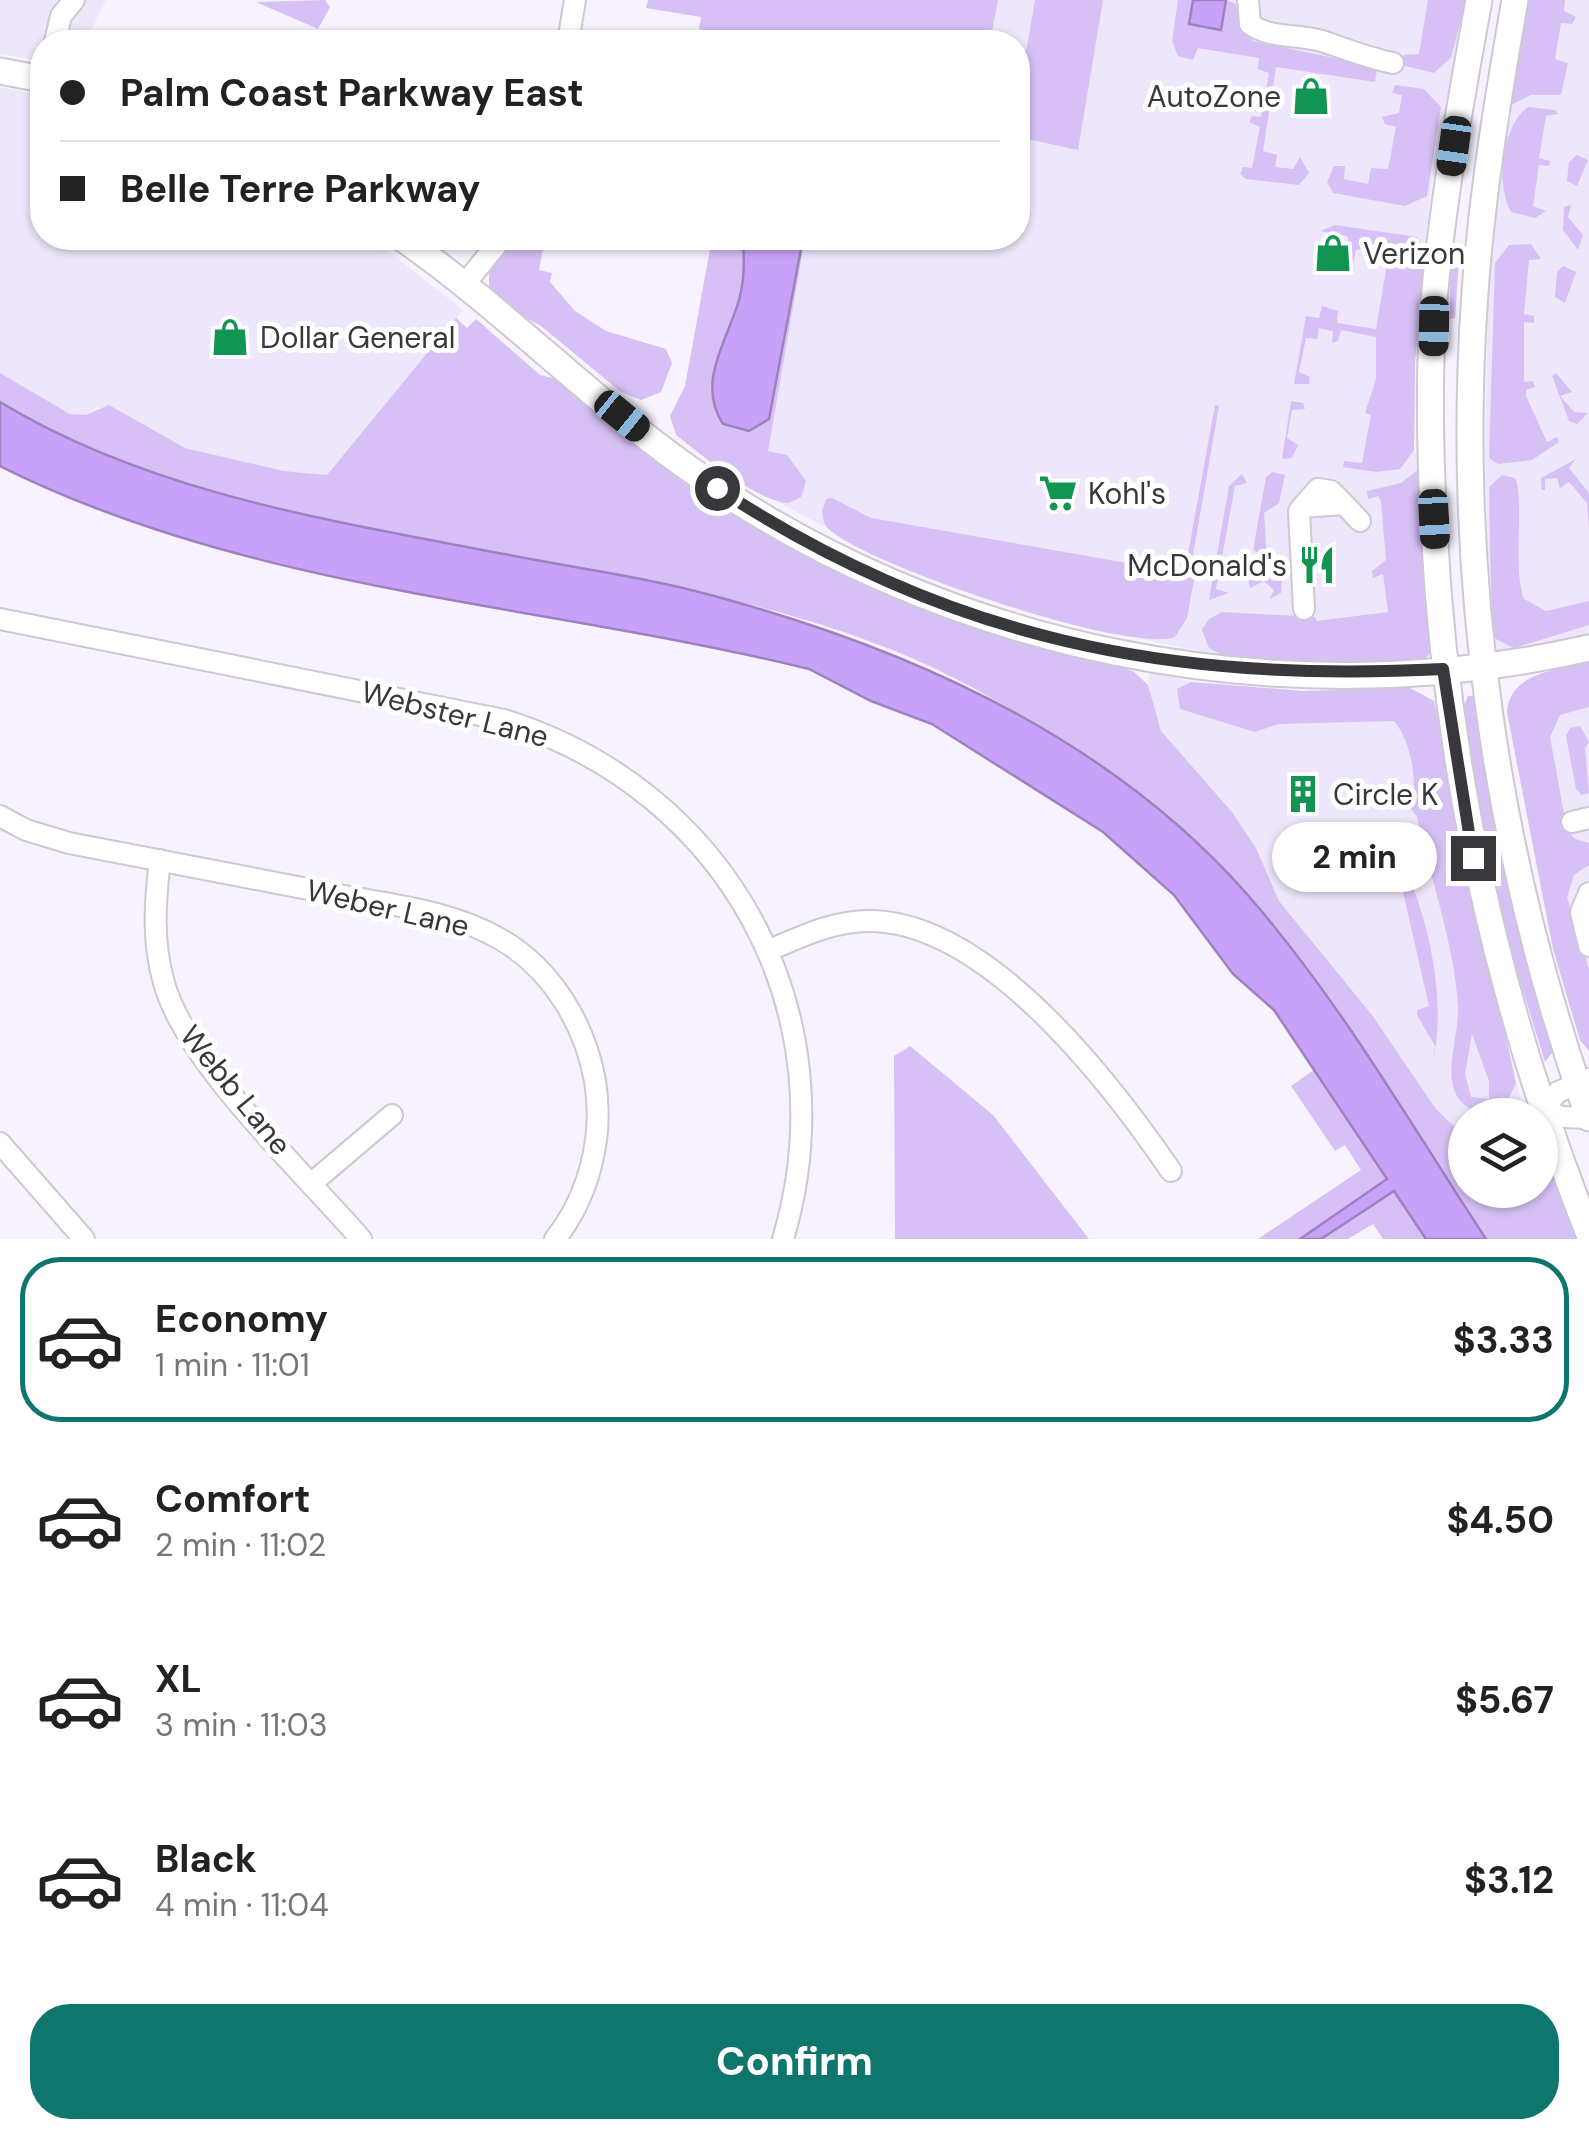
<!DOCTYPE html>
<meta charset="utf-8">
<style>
:root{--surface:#fff;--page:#f6f6f6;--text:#222;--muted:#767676;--line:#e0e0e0;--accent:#0f766e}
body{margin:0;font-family:"DM Sans",sans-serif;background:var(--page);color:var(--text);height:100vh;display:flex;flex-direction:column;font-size:38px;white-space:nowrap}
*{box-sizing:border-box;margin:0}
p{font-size:32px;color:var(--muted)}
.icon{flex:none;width:55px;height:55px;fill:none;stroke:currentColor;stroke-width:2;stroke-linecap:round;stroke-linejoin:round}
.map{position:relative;height:1239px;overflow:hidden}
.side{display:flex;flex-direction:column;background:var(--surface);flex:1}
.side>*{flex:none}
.guide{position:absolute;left:30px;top:30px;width:1000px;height:220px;border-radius:40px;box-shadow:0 2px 8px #0004;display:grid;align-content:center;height:220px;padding:0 30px;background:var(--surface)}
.fabs{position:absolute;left:1448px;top:1098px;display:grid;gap:20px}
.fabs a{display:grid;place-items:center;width:110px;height:110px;border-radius:50%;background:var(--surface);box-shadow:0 2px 8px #0004;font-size:50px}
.end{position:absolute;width:45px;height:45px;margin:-22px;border:12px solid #39373b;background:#fff;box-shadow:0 0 0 5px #fff}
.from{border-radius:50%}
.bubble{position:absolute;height:70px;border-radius:35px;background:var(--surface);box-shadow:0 2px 8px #0004;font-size:32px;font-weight:700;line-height:70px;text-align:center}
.car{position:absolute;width:30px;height:60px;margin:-30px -15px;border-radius:12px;box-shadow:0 0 8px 2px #0007;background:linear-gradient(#222 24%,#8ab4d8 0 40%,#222 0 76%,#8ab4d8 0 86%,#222 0)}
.guide b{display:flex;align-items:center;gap:35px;height:95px;font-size:38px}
.guide b+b{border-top:2px solid var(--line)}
.guide i{width:25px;height:25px;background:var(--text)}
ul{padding:18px 0 0;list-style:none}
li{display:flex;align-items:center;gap:30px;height:165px;margin:0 20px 15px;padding:0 10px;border:5px solid transparent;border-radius:40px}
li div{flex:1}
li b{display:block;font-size:38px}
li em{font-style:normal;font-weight:700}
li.active{border-color:var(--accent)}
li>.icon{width:90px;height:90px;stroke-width:1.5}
.action{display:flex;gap:20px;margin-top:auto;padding:20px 30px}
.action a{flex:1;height:115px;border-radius:40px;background:var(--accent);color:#fff;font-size:40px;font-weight:700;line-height:115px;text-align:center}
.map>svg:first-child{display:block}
.built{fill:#eee6fa}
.green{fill:#d7c0f6;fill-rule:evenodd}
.water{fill:#c8a2f8;stroke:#9d82bf;stroke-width:2.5}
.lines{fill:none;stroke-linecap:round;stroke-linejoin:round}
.minor-casing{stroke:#cdc8d4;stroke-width:24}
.major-casing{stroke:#cdc8d4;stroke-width:29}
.minor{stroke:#fff;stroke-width:20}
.major{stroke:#fff;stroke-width:25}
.route{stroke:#39373b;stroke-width:12}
.labels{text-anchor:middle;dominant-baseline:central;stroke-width:10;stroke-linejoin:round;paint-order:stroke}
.poi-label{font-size:30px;fill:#39373b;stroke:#fff;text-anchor:start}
.street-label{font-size:30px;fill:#39373b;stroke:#fff}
</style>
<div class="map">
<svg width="1589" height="1239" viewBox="0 0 1589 1239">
<rect width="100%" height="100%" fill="#f7f2fe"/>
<path class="built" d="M 0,0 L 106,0 L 85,42 L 42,42 L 42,61 L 0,54 Z
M 998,0 L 1466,0 L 1431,185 L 1415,363 L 1414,450 L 1424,471 L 1431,629 L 1225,657 L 1073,624 L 964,591 L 873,553 L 760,492 L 805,238 L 1018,238 L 1018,42 L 990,42 Z
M 1523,0 L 1589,0 L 1589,641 L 1492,661 L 1485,459 L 1488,307 L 1498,147 Z
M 0,87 L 42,96 L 42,238 L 371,238 L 463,310 L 327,475 L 284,471 L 185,448 L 131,421 L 121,410 L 97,407 L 86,416 L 70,414 L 0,373 Z
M 1589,662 L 1589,1051 L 1580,1040 L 1553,949 L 1507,712 L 1512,693 L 1529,678 Z
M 1149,671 L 1191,682 L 1303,691 L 1410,688 L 1434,701 L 1505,1041 L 1525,1115 L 1465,1115 L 1465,1137 L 1436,1109 L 1372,1015 L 1279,901 L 1256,848 L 1232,812 L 1161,731 L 1148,685 Z"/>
<path class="green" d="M 325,0 L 330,7 L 318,29 L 256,2 Z
M 648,0 L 998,0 L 990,42 L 725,42 L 717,33 L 699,29 L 701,17 L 646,8 Z
M 1035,0 L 1103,0 L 1078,150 L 1018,137 L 1018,98 Z
M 1178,0 L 1193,0 L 1189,24 L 1221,30 L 1226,0 L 1236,4 L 1239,24 L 1253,41 L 1377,67 L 1375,82 L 1276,67 L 1263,151 L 1277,155 L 1275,167 L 1293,169 L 1300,157 L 1309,173 L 1299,185 L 1246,179 L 1240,174 L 1243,167 L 1252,168 L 1260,127 L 1249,122 L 1252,116 L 1261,117 L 1269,73 L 1258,69 L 1259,58 L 1198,48 L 1193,60 L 1178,56 L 1172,41 Z
M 1428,0 L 1466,0 L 1451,58 L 1434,73 L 1401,65 L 1404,55 L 1419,54 Z
M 1525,0 L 1565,0 L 1564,11 L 1576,17 L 1572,24 L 1561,23 L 1555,59 L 1568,63 L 1561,95 L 1531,95 L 1507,107 Z
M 1395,85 L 1424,89 L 1441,107 L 1427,196 L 1405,206 L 1333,193 L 1327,182 L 1334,166 L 1345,166 L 1344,179 L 1368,184 L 1371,168 L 1388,169 L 1396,127 L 1385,124 L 1382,117 L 1399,113 L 1402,95 L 1392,93 Z
M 1528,107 L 1555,110 L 1558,114 L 1546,116 L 1539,158 L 1550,161 L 1549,166 L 1539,165 L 1533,206 L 1546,211 L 1535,218 L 1511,212 C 1495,184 1502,126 1528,107 Z
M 1577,155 L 1588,160 L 1577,186 L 1567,181 L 1569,162 Z
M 1571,205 L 1568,217 L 1583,235 L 1578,250 L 1563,230 L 1564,207 Z
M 1335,225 L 1417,237 L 1425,249 L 1415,363 L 1414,450 L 1400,469 L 1376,472 L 1343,467 L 1344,461 L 1362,463 L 1371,415 L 1365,413 L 1376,379 L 1376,337 L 1341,330 L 1338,341 L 1332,343 L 1333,331 L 1319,328 L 1317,339 L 1306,338 L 1299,372 L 1310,377 L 1309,384 L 1294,384 L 1306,316 L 1319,318 L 1322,306 L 1338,311 L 1337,323 L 1376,329 L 1389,252 L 1376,240 L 1375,246 L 1356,250 L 1353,264 L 1347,264 L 1351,248 L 1347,236 L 1320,231 Z
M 514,238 L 556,238 L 557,245 L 544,244 L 539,270 L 552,273 L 550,282 L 575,311 L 606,331 L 666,349 L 672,363 L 661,392 L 641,400 L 621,392 L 541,326 L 506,307 L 489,288 L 489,273 Z
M 712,238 L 805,238 L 768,451 L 787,455 L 806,481 L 801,497 L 788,503 C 756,501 702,455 676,435 L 670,416 L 685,386 Z
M 1531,244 L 1541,259 L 1529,260 L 1524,314 L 1534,316 L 1534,323 L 1524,322 L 1524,382 L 1533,381 L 1535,387 L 1526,390 L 1526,396 L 1547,442 L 1557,437 L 1559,442 L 1532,460 L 1498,464 L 1489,458 L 1495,263 L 1509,245 Z
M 1450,259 L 1459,261 L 1455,318 L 1450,319 Z
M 1563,266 L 1576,272 L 1565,303 L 1555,297 L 1557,272 Z
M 456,318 L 467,328 L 476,319 L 540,375 L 567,382 L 739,513 L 1134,672 L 1148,685 L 1161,731 L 1232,812 L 1256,848 L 1279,901 L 1372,1015 L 1436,1109 L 1465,1137 L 1465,1190 L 1540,1190 L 1540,1144 L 1582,1239 L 1486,1239 C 1409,1122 1339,999 1246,893 C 1205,847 1154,806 1104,771 C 1057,738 1010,707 960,681 C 820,608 656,584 504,554 C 333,521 152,494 0,402 L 0,373 L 70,414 L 86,415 L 109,405 L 185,448 L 284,471 L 327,475 Z
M 1556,373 L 1572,392 L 1560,396 L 1574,412 L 1588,413 L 1577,424 L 1569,421 L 1552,376 Z
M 1291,401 L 1303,403 L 1305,409 L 1292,410 L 1287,438 L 1298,445 L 1292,458 L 1282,459 Z
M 1215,405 L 1219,406 L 1193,555 L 1188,554 Z
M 1576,459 L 1569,468 L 1589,493 L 1589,529 L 1587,503 L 1569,482 L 1560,488 L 1557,478 L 1545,479 L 1545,490 L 1542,490 L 1541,478 Z
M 1416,471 L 1424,471 L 1433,651 L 1425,659 L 1342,663 L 1226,657 L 1209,648 L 1202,630 L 1209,619 L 1222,612 L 1315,617 L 1317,621 L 1388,612 L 1383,574 L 1373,578 L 1372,571 L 1386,560 L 1381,501 L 1378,496 L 1368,499 L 1367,491 L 1401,483 Z
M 1272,472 L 1285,475 L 1279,503 L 1264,513 L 1268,577 L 1272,581 L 1282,579 L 1281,593 L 1270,599 L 1274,590 L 1264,581 L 1250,588 L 1248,579 L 1261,578 L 1265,556 L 1253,550 L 1266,477 Z
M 1242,474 L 1247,483 L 1235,486 L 1216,589 L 1229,593 L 1209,600 L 1229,486 Z
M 1502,475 L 1515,478 C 1525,498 1512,568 1524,599 L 1546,611 L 1589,601 L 1589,625 L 1514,648 L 1496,639 C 1490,628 1490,511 1489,487 Z
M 832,498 L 871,518 L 1195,575 L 1187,618 L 1175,637 C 1127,654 872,566 831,531 C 824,526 823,519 822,511 L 826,499 Z
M 1589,662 L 1589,707 L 1560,715 L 1550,737 L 1567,830 L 1575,839 L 1589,843 L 1589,865 L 1574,875 L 1567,897 L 1589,969 L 1589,1051 L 1580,1040 L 1553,949 L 1507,712 C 1510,672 1558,670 1589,662 Z
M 1191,682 L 1303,691 L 1410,688 L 1434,701 L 1516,1083 L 1504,1108 C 1489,1117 1467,1113 1457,1096 C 1443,1071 1460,1033 1458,1005 C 1454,942 1430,878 1417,817 L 1411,809 C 1418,784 1412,742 1394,721 L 1279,724 L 1255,732 L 1180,709 L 1177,689 ZM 1472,1034 L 1489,1081 L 1489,1099 L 1471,1097 L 1465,1074 Z
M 1468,696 L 1478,696 L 1555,1049 L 1545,1062 L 1511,952 L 1480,812 L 1467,784 L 1459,729 L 1467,727 L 1464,706 Z
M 1580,726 L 1589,742 L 1585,748 L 1589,793 L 1582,795 L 1576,789 L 1566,736 L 1570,728 Z
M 1411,881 C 1433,940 1445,1006 1433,1062 L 1435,1046 L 1417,1015 L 1417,1010 L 1429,1006 L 1401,883 Z
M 910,1046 L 993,1115 L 1089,1239 L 895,1239 L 894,1056 Z
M 1314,1070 L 1387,1180 L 1300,1239 L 1258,1239 L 1361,1170 L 1345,1145 L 1335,1151 L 1291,1086 Z
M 1394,1191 L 1426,1239 L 1383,1239 L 1373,1224 L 1348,1239 L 1321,1239 Z"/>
<path class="water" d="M 1193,0 L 1226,0 L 1221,30 L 1189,24 Z
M 743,238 L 803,238 L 769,419 L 749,431 L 723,424 C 696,382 727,342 739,300 C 745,279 744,258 743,238 Z
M 0,402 C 152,494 333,521 504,554 C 573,568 646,577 714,596 C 912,649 1108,737 1246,893 C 1339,999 1409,1122 1486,1239 L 1426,1239 L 1394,1191 L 1321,1239 L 1300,1239 L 1387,1179 L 1274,1010 L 1233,974 L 1174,895 L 1103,832 L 932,724 L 871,701 L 809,669 C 540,603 251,592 0,466 Z"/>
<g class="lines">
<g class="minor-casing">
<path id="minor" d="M 1248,0 L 1250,24 C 1270,39 1299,34 1322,41 C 1346,49 1367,58 1393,63
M 55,42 L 61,16 L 74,0
M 568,42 L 575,0
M 464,285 L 502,238
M 1302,507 L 1318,489 L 1331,491 L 1344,504
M 1304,609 L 1299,511 L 1302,507 L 1344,504 L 1360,521
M 0,619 L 504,720 C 728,790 850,1013 783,1239
M 0,816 L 26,830 L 69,843 C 159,860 249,877 339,895 C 393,905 452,911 500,939 C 551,968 585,1024 595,1081 C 604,1135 590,1195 555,1239
M 1572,822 L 1589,818
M 160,860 C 155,901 152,942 164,983 C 186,1063 304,1173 361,1239
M 1589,893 L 1581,912 L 1589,946
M 767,951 C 801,937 832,921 869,921 C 987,921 1110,1082 1171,1171
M 1589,1079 L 1558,1092 L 1542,1109 L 1562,1117 L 1589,1118
M 0,1143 L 84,1239
M 312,1183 L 392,1115"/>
</g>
<g class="major-casing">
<path id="major" d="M 1479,0 C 1461,99 1443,199 1434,300 C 1428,375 1430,452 1434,527 C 1446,772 1498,1005 1589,1234
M 1515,0 C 1498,97 1482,194 1475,292 C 1455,571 1495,855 1589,1118
M 0,71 L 42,79
M 402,238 C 501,307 586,395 684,465 C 941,650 1280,719 1589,648"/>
</g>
<use href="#minor" class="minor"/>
<use href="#major" class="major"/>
</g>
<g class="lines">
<path class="route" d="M 717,488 C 949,640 1169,683 1443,669 L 1473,858"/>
</g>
<defs>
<g id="shop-bare" transform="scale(3)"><path d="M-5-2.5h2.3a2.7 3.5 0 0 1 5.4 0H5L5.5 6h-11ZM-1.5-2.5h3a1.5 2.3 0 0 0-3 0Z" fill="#129452" stroke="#fff" stroke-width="2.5" paint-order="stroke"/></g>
<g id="supermarket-bare" transform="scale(3)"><path d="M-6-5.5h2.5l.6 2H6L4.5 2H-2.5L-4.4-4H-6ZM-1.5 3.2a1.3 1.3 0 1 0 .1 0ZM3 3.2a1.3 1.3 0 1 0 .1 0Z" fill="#129452" stroke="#fff" stroke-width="2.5" paint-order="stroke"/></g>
<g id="restaurant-bare" transform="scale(3)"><path d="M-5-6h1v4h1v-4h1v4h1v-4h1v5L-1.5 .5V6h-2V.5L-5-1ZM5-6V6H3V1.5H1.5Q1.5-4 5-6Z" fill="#129452" stroke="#fff" stroke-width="2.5" paint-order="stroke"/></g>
<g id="building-bare" transform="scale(3)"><path d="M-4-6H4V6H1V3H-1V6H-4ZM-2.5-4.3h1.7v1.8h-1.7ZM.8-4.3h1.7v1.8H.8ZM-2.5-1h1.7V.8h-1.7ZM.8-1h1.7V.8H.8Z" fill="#129452" stroke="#fff" stroke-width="2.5" paint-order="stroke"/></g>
</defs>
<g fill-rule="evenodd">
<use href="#shop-bare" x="1311" y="96"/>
<use href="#shop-bare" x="1333" y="253"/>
<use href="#shop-bare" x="230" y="337"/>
<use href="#supermarket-bare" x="1058" y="493"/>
<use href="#restaurant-bare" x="1317" y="565"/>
<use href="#building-bare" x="1303" y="794"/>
</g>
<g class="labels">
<g class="poi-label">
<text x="1281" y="96" text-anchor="end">AutoZone</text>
<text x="1363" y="253">Verizon</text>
<text x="260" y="337">Dollar General</text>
<text x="1088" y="493">Kohl's</text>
<text x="1287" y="565" text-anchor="end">McDonald's</text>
<text x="1333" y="794">Circle K</text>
</g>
<g class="street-label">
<text transform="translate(455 714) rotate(14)">Webster Lane</text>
<text transform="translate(388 908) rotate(13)">Weber Lane</text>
<text transform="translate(236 1090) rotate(51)">Webb Lane</text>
</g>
</g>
</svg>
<div class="fabs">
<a><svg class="icon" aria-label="layers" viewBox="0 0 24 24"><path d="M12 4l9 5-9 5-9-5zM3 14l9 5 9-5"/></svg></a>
</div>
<i class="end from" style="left:717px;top:488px"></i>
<i class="end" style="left:1473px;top:858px"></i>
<div class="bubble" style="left:1272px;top:822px;width:165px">2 min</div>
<i class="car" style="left:1454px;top:146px;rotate:188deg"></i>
<i class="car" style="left:1434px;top:326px;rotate:181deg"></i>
<i class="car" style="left:622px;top:416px;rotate:129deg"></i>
<i class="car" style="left:1434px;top:519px;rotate:177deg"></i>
<div class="guide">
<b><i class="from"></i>Palm Coast Parkway East</b>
<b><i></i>Belle Terre Parkway</b>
</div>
</div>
<section class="side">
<ul>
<li class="active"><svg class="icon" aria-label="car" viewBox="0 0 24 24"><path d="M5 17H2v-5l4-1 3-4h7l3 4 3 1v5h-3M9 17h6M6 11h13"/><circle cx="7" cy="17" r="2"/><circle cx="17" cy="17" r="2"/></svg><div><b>Economy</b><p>1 min · 11:01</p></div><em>$3.33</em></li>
<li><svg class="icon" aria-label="car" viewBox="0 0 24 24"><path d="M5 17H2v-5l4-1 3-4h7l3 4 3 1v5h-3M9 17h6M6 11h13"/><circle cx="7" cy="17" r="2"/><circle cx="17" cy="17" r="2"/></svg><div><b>Comfort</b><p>2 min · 11:02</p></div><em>$4.50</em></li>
<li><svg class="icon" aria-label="car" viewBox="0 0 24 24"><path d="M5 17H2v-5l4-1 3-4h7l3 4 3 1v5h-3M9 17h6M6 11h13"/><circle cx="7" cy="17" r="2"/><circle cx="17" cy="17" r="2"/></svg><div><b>XL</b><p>3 min · 11:03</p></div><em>$5.67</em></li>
<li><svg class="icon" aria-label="car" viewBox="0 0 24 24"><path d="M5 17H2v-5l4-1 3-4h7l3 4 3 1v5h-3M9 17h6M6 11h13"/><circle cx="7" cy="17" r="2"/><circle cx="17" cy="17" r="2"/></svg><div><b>Black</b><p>4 min · 11:04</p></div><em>$3.12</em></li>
</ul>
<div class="action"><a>Confirm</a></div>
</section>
